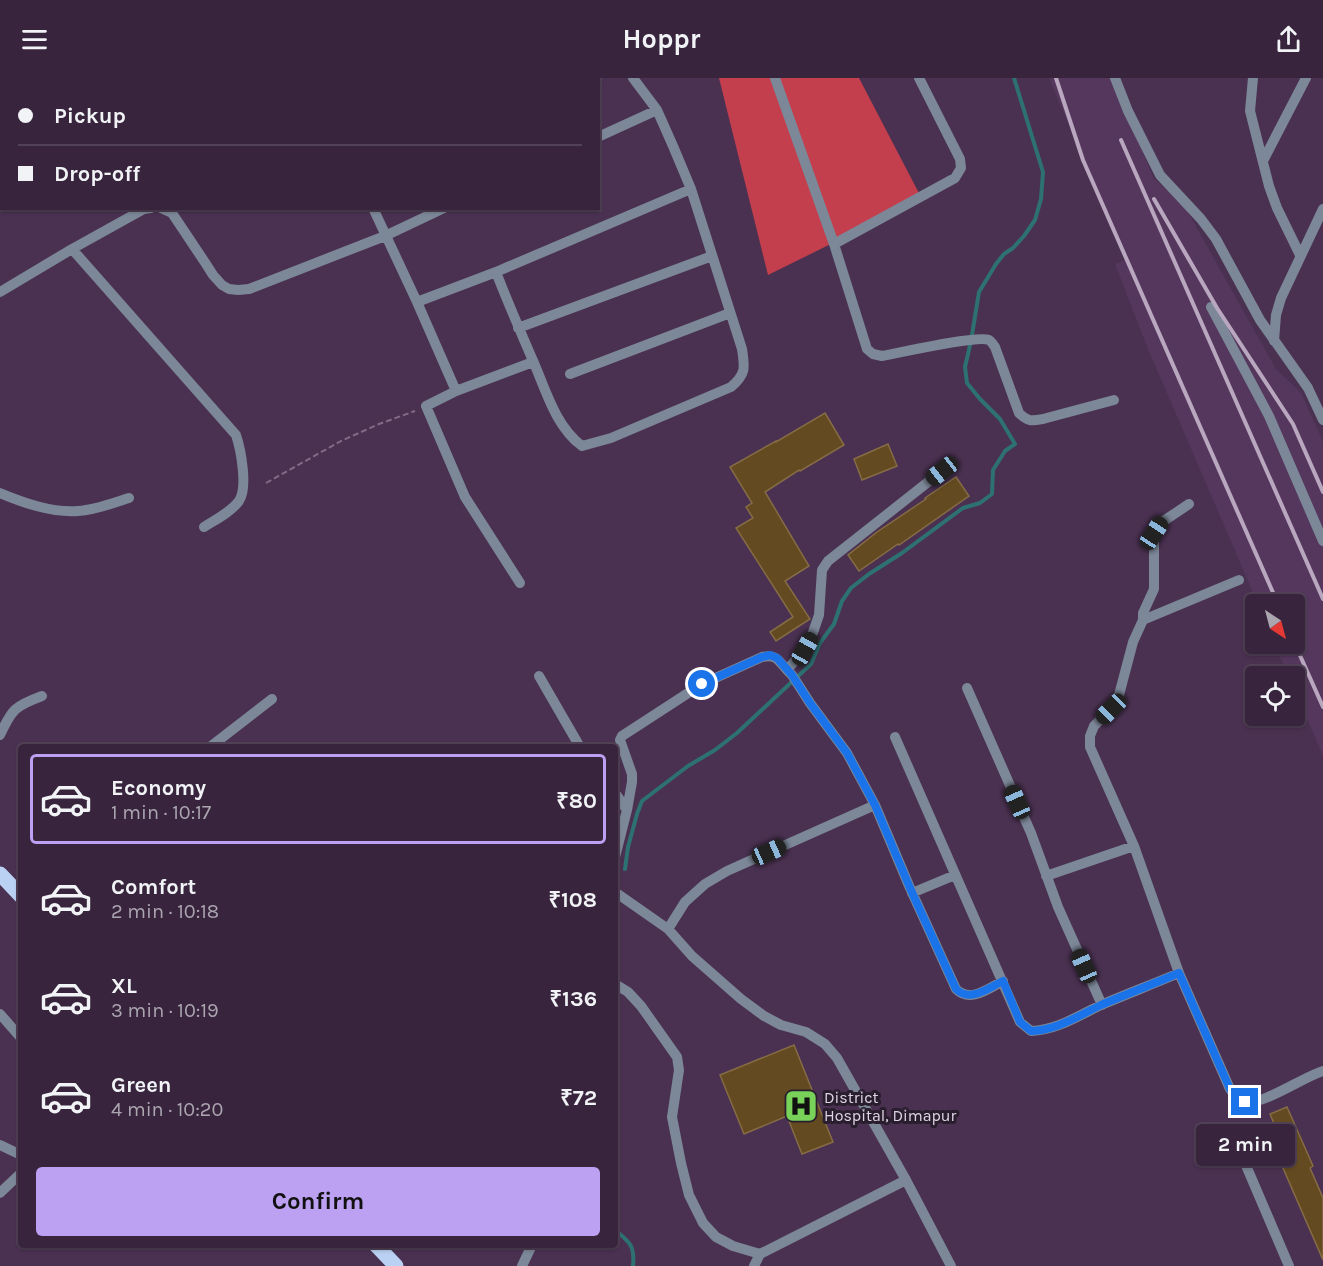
<!DOCTYPE html>
<meta charset="utf-8">
<style>
:root{--surface:#38253d;--page:#433148;--text:#f1f3f6;--muted:#aba5b0;--line:#524257;--accent:#bca0f2}
body{margin:0;font-family:Karla,sans-serif;background:var(--page);color:var(--text);height:100vh;display:flex;flex-direction:column;font-size:22px;white-space:nowrap}
*{box-sizing:border-box;margin:0}
p{font-size:20px;color:var(--muted)}
.icon{flex:none;width:33px;height:33px;fill:none;stroke:currentColor;stroke-width:2;stroke-linecap:round;stroke-linejoin:round}
.map{position:relative;flex:1;overflow:hidden}
.side{position:absolute;left:18px;top:666px;width:600px;height:504px;display:flex;flex-direction:column;background:var(--surface);border-radius:6px;box-shadow:0 2px 4px #0004,0 0 0 2px var(--line)}
.side>*{flex:none}
.top-card{position:absolute;left:0px;top:0px;width:600px;height:132px;box-shadow:0 2px 4px #0004,0 0 0 2px var(--line);display:grid;align-content:center;height:132px;padding:0 18px;background:var(--surface)}
.needle{width:39px;rotate:144deg}
.controls{position:absolute;left:1245px;top:516px;display:grid;gap:12px}
.controls a{display:grid;place-items:center;width:60px;height:60px;border-radius:6px;background:var(--surface);box-shadow:0 2px 4px #0004,0 0 0 2px var(--line);font-size:30px}
.end{position:absolute;width:27px;height:27px;margin:-14px;border:8px solid #1a73e8;background:#fff;box-shadow:0 0 0 3px #fff}
.from{border-radius:50%}
.bubble{position:absolute;height:42px;border-radius:6px;background:var(--surface);box-shadow:0 2px 4px #0004,0 0 0 2px var(--line);font-size:20px;font-weight:700;line-height:42px;text-align:center}
.car{position:absolute;width:18px;height:36px;margin:-18px -9px;border-radius:8px;box-shadow:0 0 4px 2px #0007;background:linear-gradient(#222 24%,#8ab4d8 0 40%,#222 0 76%,#8ab4d8 0 86%,#222 0)}
.top-card b{display:flex;align-items:center;gap:21px;height:57px;font-size:22px}
.top-card b+b{border-top:2px solid var(--line)}
.top-card i{width:15px;height:15px;background:var(--text)}
ul{padding:10px 0 0;list-style:none}
li{display:flex;align-items:center;gap:18px;height:90px;margin:0 12px 9px;padding:0 6px;border:3px solid transparent;border-radius:6px}
li div{flex:1}
li b{display:block;font-size:22px}
li em{font-style:normal;font-weight:700}
li.active{border-color:var(--accent)}
li>.icon{width:54px;height:54px;stroke-width:1.5}
.button{display:flex;gap:12px;margin-top:auto;padding:12px 18px}
.button a{flex:1;height:69px;border-radius:6px;background:var(--accent);color:#111;font-size:24px;font-weight:700;line-height:69px;text-align:center}
header{display:flex;justify-content:space-between;align-items:center;height:78px;padding:0 18px;background:var(--surface);font-size:27px;font-weight:700}
.map>svg:first-child{display:block}
.built{fill:#55375e}
.forest{fill:#c33f4d}
.lines{fill:none;stroke-linecap:round;stroke-linejoin:round}
.stream{stroke:#2e7173;stroke-width:4}
.building{fill:#634a21;stroke:#856c45;stroke-width:1.5}
.path{stroke:#816c87;stroke-width:2;stroke-dasharray:6 3;stroke-linecap:butt}
.minor{stroke:#7c8798;stroke-width:10}
.major{stroke:#bad1f4;stroke-width:15}
.rail{stroke:#b9a7bf;stroke-width:4}
.route{stroke:#1a73e8;stroke-width:8}
.labels{text-anchor:middle;dominant-baseline:central;stroke-width:6;stroke-linejoin:round;paint-order:stroke}
.poi-label{font-size:16px;fill:#e0d1e5;stroke:#291e2d;text-anchor:start}
</style>
<header><svg class="icon" aria-label="menu" viewBox="0 0 24 24"><path d="M4 6h16M4 12h16M4 18h16"/></svg>Hoppr<svg class="icon" aria-label="share" viewBox="0 0 24 24"><path d="M12 15V3M7 8l5-5 5 5M5 13v7h14v-7"/></svg></header>
<div class="map">
<svg width="1323" height="1188" viewBox="0 0 1323 1188">
<rect width="100%" height="100%" fill="#4a3151"/>
<path class="built" d="M 1049,0 L 1111,0 L 1154,101 L 1181,122 L 1276,291 L 1301,315 L 1323,364 L 1323,678 L 1295,612 L 1294,598 L 1289,598 L 1274,566 L 1294,566 L 1294,526 L 1258,526 L 1148,271 L 1115,186 L 1126,182 Z"/>
<path class="forest" d="M 719,0 L 859,0 L 922,121 L 768,197 Z"/>
<g class="lines">
<path class="stream" d="M 625,791 L 628,769 L 637,736 L 642,723 L 688,688 L 715,672 L 737,655 L 811,586 L 820,565 L 834,546 L 842,523 L 851,510 L 869,496 L 902,475 L 963,430 L 980,425 L 992,416 L 993,392 L 1005,373 L 1015,366 L 1000,341 L 980,321 L 967,305 L 965,289 L 971,263 L 979,214 L 996,186 L 1004,176 L 1013,170 L 1024,158 L 1035,142 L 1041,121 L 1043,94 L 1014,0
M 615,1103 L 615,1126
M 615,1152 C 630,1164 635,1168 633,1188"/>
</g>
<path class="building" d="M 825,335 L 844,367 L 800,393 L 799,392 L 765,414 L 809,488 L 785,503 L 810,541 L 776,563 L 770,554 L 793,539 L 736,450 L 753,440 L 746,429 L 752,425 L 730,389 L 776,363 L 776,364 Z
M 888,366 L 897,388 L 862,402 L 854,381 Z
M 956,399 L 969,418 L 899,467 L 898,466 L 859,493 L 848,477 L 877,454 L 926,421 L 925,420 Z
M 794,967 L 833,1064 L 802,1076 L 787,1038 L 744,1056 L 720,997 Z
M 1287,1029 L 1313,1088 L 1310,1090 L 1323,1120 L 1323,1182 L 1283,1090 L 1291,1086 L 1270,1036 Z"/>
<g class="lines">
<path class="path" d="M 266,405 L 341,363 L 379,346 L 415,333"/>
<path class="minor" d="M 311,0 L 312,2
M 775,0 L 834,166 L 867,271 L 873,276 L 882,278 C 898,275 978,257 989,262 C 991,263 993,266 995,269 L 1019,335 C 1028,344 1032,343 1043,341 L 1114,322
M 1115,0 L 1128,33 L 1160,97 L 1201,141 L 1216,161 L 1260,242 L 1308,310 L 1323,342
M 1253,0 L 1250,33 L 1269,108 L 1277,130 L 1300,177
M 347,2 L 351,0
M 530,2 L 533,0
M 598,59 L 657,32
M 1263,83 L 1306,0
M 161,130 L 172,135 L 206,186 L 213,197 L 222,207 L 229,211 L 238,212 L 249,211 L 385,158 L 444,130
M 373,130 L 417,224 L 456,313
M 834,166 L 955,100 L 961,90 L 960,81 L 919,0
M 72,171 L 236,357 C 241,372 248,410 239,423 C 231,434 215,442 204,449
M 496,194 L 691,111
M 0,214 L 72,171 L 144,131 L 151,130
M 417,224 L 496,194 C 508,225 521,255 534,285 C 546,313 556,349 582,368 L 611,360 L 731,309 C 746,296 745,290 742,271 L 691,111 L 673,68 L 657,32 L 633,0
M 1211,229 L 1269,338 L 1323,463
M 518,250 L 712,178
M 1274,263 L 1276,237 L 1281,220 L 1323,131
M 570,296 L 730,235
M 942,393 L 828,483 L 822,492 L 819,537 L 811,560 L 805,571 L 787,592 L 792,597 L 810,625 L 847,675 L 875,727 L 910,810 L 956,911 C 970,925 988,911 1003,903
M 0,415 C 24,425 52,435 78,433 C 96,432 113,425 129,420
M 520,505 L 465,419 L 426,328 L 456,313 L 533,284
M 1143,542 L 1239,502
M 539,598 L 580,669
M 967,610 L 1031,755 L 1058,829 L 1102,927
M 0,657 C 12,631 15,628 42,618
M 895,659 L 1020,944 L 1031,953 C 1057,952 1078,938 1101,927 C 1127,916 1153,906 1179,895 L 1230,1011 C 1234,1016 1237,1022 1244,1024 C 1262,1028 1303,999 1323,993
M 210,669 L 272,621
M 615,715 L 627,732
M 615,779 L 627,732 L 632,704 L 632,696 L 620,662 L 622,658 L 702,606 L 762,579 C 776,576 778,582 787,592
M 1046,798 L 1134,768
M 615,814 L 668,851 L 692,878 L 741,921 L 764,938 L 781,947 L 806,954 L 825,966 L 837,980 L 906,1102 L 951,1188
M 912,815 L 955,797
M 668,851 L 685,824 L 705,806 L 727,793 L 875,727
M 1179,895 L 1134,768 L 1090,669 L 1090,658 L 1094,648 L 1111,631 L 1119,617 L 1133,564 L 1143,542 L 1143,535 L 1154,511 L 1154,455 L 1162,444 L 1189,426
M 615,906 L 628,914 L 641,928 L 677,979 L 679,992 L 672,1039 L 681,1085 L 689,1117 L 703,1145 L 716,1159 L 733,1168 L 760,1176
M 0,936 L 21,960
M 0,1067 L 21,1077
M 1239,1071 L 1289,1188
M 0,1115 L 21,1095
M 522,1188 L 532,1167
M 754,1188 L 760,1176 L 906,1102"/>
<path class="major" d="M 0,796 L 21,818
M 376,1167 L 396,1188"/>
<path class="rail" d="M 1056,0 L 1083,82 L 1278,526
M 1121,62 L 1323,521
M 1154,121 L 1217,230 L 1293,346 L 1323,414
M 1294,564 L 1323,629"/>
</g>
<g class="lines">
<path class="route" d="M 702,606 L 762,579 L 770,577 L 777,580 L 792,597 L 810,625 L 847,675 L 875,727 L 910,810 L 956,911 C 970,925 988,910 1003,903 L 1020,944 L 1031,953 C 1057,952 1078,938 1101,927 C 1127,916 1153,906 1179,895 L 1230,1011 L 1238,1021 L 1245,1024"/>
</g>
<defs>
<g id="hospital-square" transform="scale(1.725)"><rect x="-9" y="-9" width="18" height="18" rx="4" fill="#78d158" stroke="#291e2d"/><path d="M-5-5h3v3.5h4V-5h3V5h-3V1.5h-4V5h-3Z" fill="#111"/></g>
</defs>
<g fill-rule="evenodd">
<use href="#hospital-square" x="801" y="1028"/>
</g>
<g class="labels">
<g class="poi-label">
<text x="824" y="1019">District<tspan x="824" dy="18">Hospital, Dimapur</tspan></text>
</g>
</g>
</svg>
<div class="controls">
<a><svg class="needle" viewBox="-14 -14 28 28"><path d="M0-13l5 13h-10z" fill="#e53935"/><path d="M0 13l5-13h-10z" fill="#aba5b0"/></svg></a>
<a><svg class="icon" aria-label="locate" viewBox="0 0 24 24"><circle cx="12" cy="12" r="6"/><path d="M12 2v4M12 18v4M2 12h4M18 12h4"/></svg></a>
</div>
<i class="end from" style="left:702px;top:606px"></i>
<i class="end" style="left:1245px;top:1024px"></i>
<div class="bubble" style="left:1196px;top:1046px;width:99px">2 min</div>
<i class="car" style="left:942px;top:393px;rotate:232deg"></i>
<i class="car" style="left:1154px;top:455px;rotate:33deg"></i>
<i class="car" style="left:805px;top:571px;rotate:29deg"></i>
<i class="car" style="left:1111px;top:631px;rotate:225deg"></i>
<i class="car" style="left:1017px;top:724px;rotate:336deg"></i>
<i class="car" style="left:769px;top:774px;rotate:66deg"></i>
<i class="car" style="left:1084px;top:888px;rotate:336deg"></i>
<div class="top-card">
<b><i class="from"></i>Pickup</b>
<b><i></i>Drop-off</b>
</div>
<section class="side">
<ul>
<li class="active"><svg class="icon" aria-label="car" viewBox="0 0 24 24"><path d="M5 17H2v-5l4-1 3-4h7l3 4 3 1v5h-3M9 17h6M6 11h13"/><circle cx="7" cy="17" r="2"/><circle cx="17" cy="17" r="2"/></svg><div><b>Economy</b><p>1 min · 10:17</p></div><em>₹80</em></li>
<li><svg class="icon" aria-label="car" viewBox="0 0 24 24"><path d="M5 17H2v-5l4-1 3-4h7l3 4 3 1v5h-3M9 17h6M6 11h13"/><circle cx="7" cy="17" r="2"/><circle cx="17" cy="17" r="2"/></svg><div><b>Comfort</b><p>2 min · 10:18</p></div><em>₹108</em></li>
<li><svg class="icon" aria-label="car" viewBox="0 0 24 24"><path d="M5 17H2v-5l4-1 3-4h7l3 4 3 1v5h-3M9 17h6M6 11h13"/><circle cx="7" cy="17" r="2"/><circle cx="17" cy="17" r="2"/></svg><div><b>XL</b><p>3 min · 10:19</p></div><em>₹136</em></li>
<li><svg class="icon" aria-label="car" viewBox="0 0 24 24"><path d="M5 17H2v-5l4-1 3-4h7l3 4 3 1v5h-3M9 17h6M6 11h13"/><circle cx="7" cy="17" r="2"/><circle cx="17" cy="17" r="2"/></svg><div><b>Green</b><p>4 min · 10:20</p></div><em>₹72</em></li>
</ul>
<div class="button"><a>Confirm</a></div>
</section>
</div>
